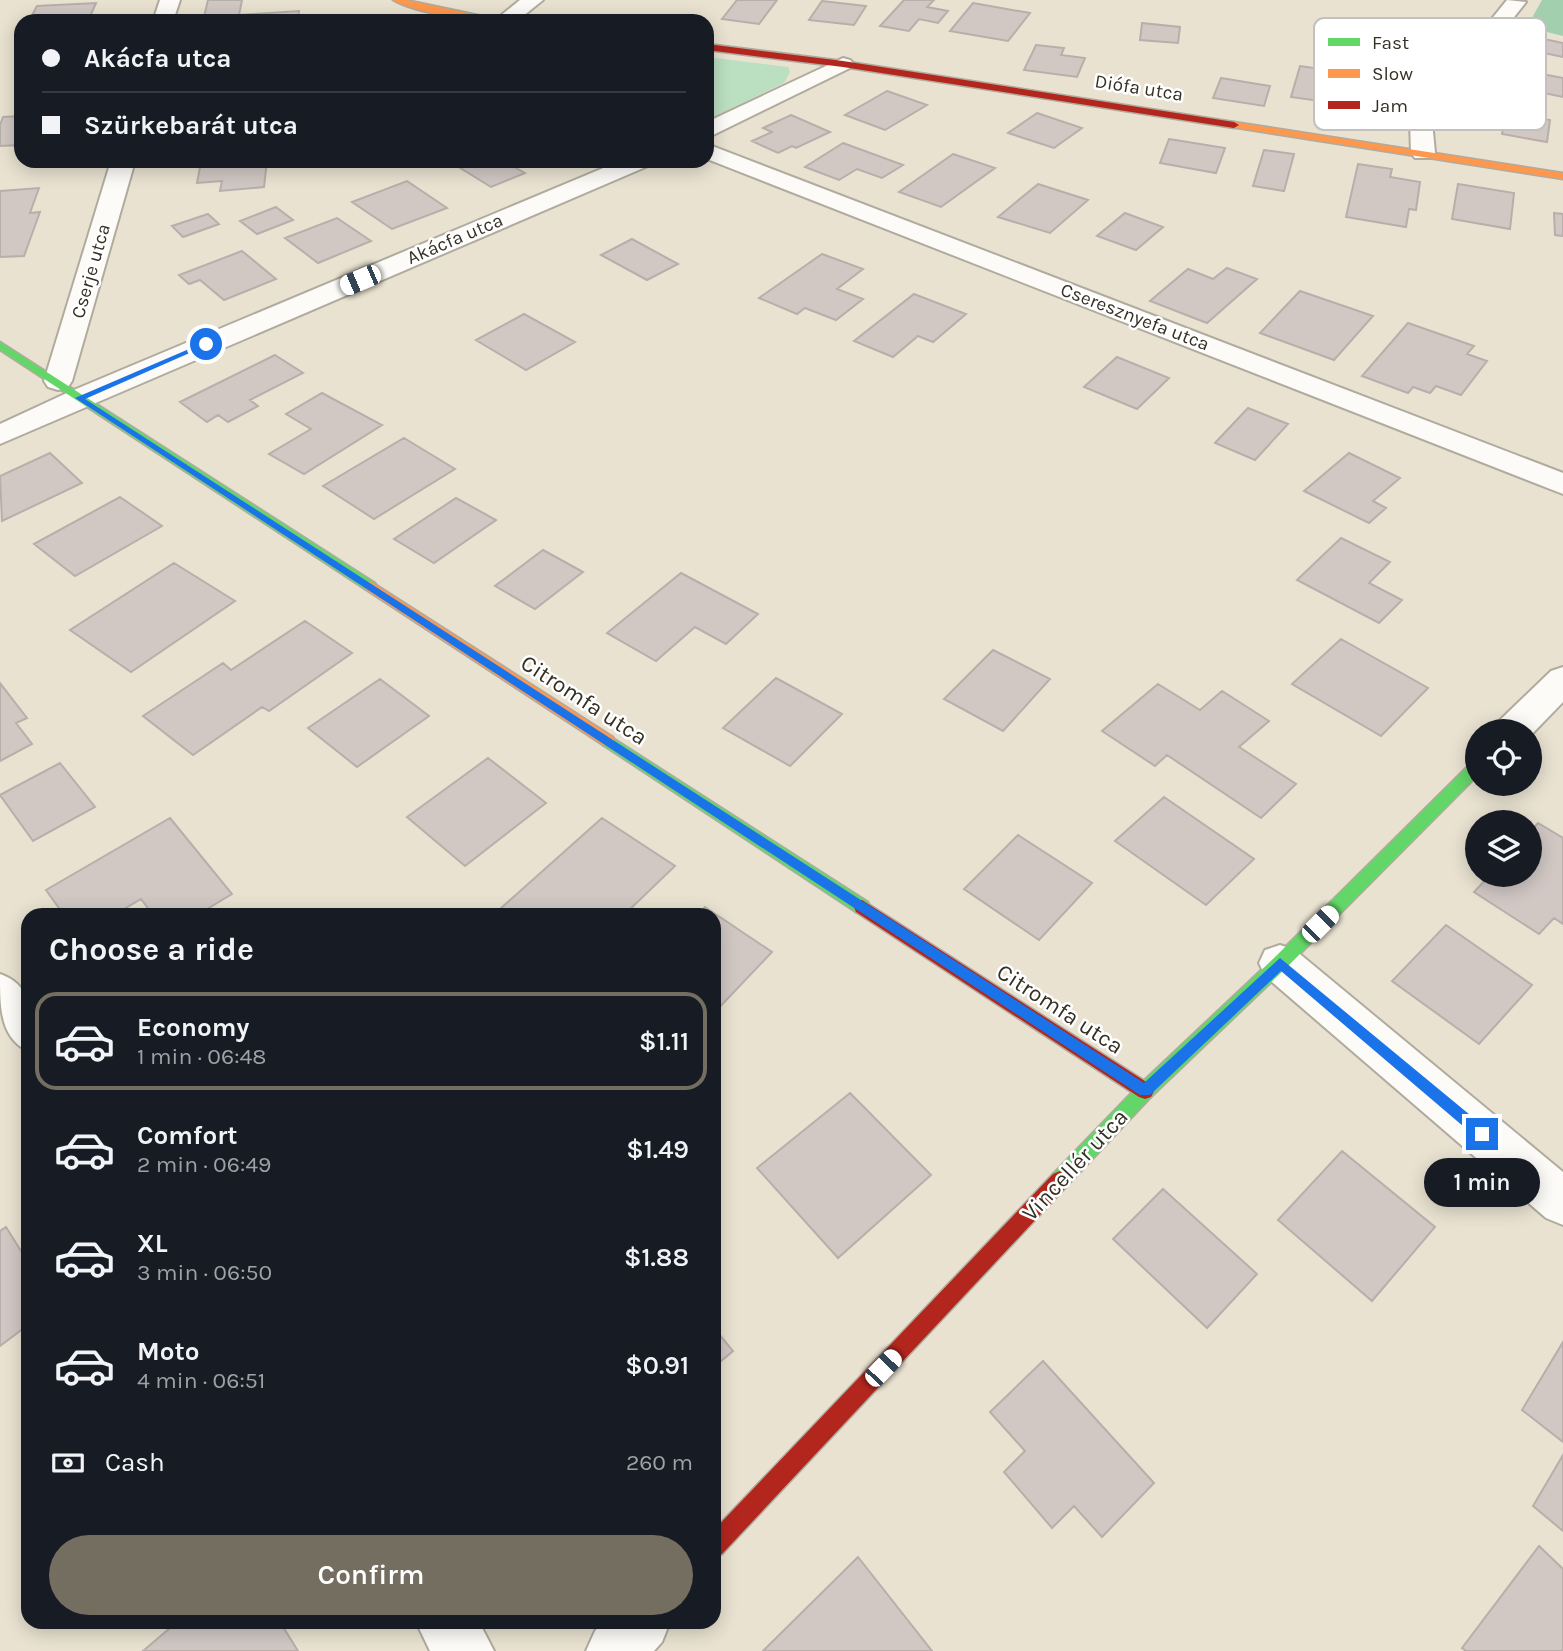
<!DOCTYPE html>
<meta charset="utf-8">
<style>
:root{--surface:#171b24;--page:#20242c;--text:#f1f3f6;--muted:#9ea1a6;--line:#363941;--accent:#746e61}
body{margin:0;font-family:Karla,sans-serif;background:var(--page);color:var(--text);height:100vh;display:flex;flex-direction:column;font-size:26px;white-space:nowrap}
*{box-sizing:border-box;margin:0}
p{font-size:23px;color:var(--muted)}
.icon{flex:none;width:38px;height:38px;fill:none;stroke:currentColor;stroke-width:2;stroke-linecap:round;stroke-linejoin:round}
.map{position:relative;flex:1;overflow:hidden}
.panel{position:absolute;left:21px;top:908px;width:700px;height:721px;display:flex;flex-direction:column;background:var(--surface);border-radius:21px;box-shadow:0 4px 18px #0003}
.panel>*{flex:none}
.top-card{position:absolute;left:14px;top:14px;width:700px;height:154px;border-radius:21px;box-shadow:0 4px 18px #0003;display:grid;align-content:center;height:154px;padding:0 28px;background:var(--surface)}
.tools{position:absolute;left:1465px;top:719px;display:grid;gap:14px}
.tools a{display:grid;place-items:center;width:77px;height:77px;border-radius:50%;background:var(--surface);box-shadow:0 4px 18px #0003;font-size:35px}
.end{position:absolute;width:32px;height:32px;margin:-16px;border:9px solid #1a73e8;background:#fff;box-shadow:0 0 0 4px #fff}
.from{border-radius:50%}
.bubble{position:absolute;height:49px;border-radius:24px;background:var(--surface);box-shadow:0 4px 18px #0003;font-size:23px;font-weight:600;line-height:49px;text-align:center}
.car{position:absolute;width:21px;height:42px;margin:-21px -10px;border-radius:9px;box-shadow:0 0 5px 2px #0007;background:linear-gradient(#fff 24%,#345 0 40%,#fff 0 76%,#345 0 86%,#fff 0)}
.top-card b{display:flex;align-items:center;gap:24px;height:66px;font-size:26px}
.top-card b+b{border-top:2px solid var(--line)}
.top-card i{width:18px;height:18px;background:var(--text)}
ul{padding:0;list-style:none}
li{display:flex;align-items:center;gap:21px;height:98px;margin:0 14px 10px;padding:0 14px;border:4px solid transparent;border-radius:21px}
li div{flex:1}
li b{display:block;font-size:26px}
li em{font-style:normal;font-weight:600}
li.active{border-color:var(--accent)}
li>.icon{width:63px;height:63px;stroke-width:1.5}
h2{padding:0 28px;font-size:32px;line-height:84px}
.pay{display:flex;align-items:center;gap:18px;height:77px;padding:0 28px;font-size:26px}
.pay p{margin-inline-start:auto}
.action{display:flex;gap:14px;margin-top:auto;padding:14px 28px}
.action a{flex:1;height:80px;border-radius:42px;background:var(--accent);color:#fff;font-size:28px;font-weight:600;line-height:80px;text-align:center}
.map>svg:first-child{display:block}
.green{fill:#bbdfc1}
.forest{fill:#a2cfae}
.building{fill:#d1c8c4;stroke:#b8aeaa;stroke-width:2}
.lines{fill:none;stroke-linecap:round;stroke-linejoin:round}
.street-casing{stroke:#b0ab9e;stroke-width:4}
.fast-casing{stroke:#b0ab9e;stroke-width:3}
.slow-casing{stroke:#b0ab9e;stroke-width:3}
.jam-casing{stroke:#b0ab9e;stroke-width:3}
.street{fill:#fcfbf8;fill-rule:evenodd}
.fast{fill:#63d668;fill-rule:evenodd}
.slow{fill:#ff974d;fill-rule:evenodd}
.jam{fill:#b3261e;fill-rule:evenodd}
.route{fill:#1a73e8}
.labels{text-anchor:middle;dominant-baseline:central;stroke-width:5;stroke-linejoin:round;paint-order:stroke}
.far-street-label{font-size:19px;fill:#353024;stroke:#fff}
.street-label{font-size:23px;fill:#353024;stroke:#fff}
.key{fill:#fff;stroke:#c2c1bd;stroke-width:2}
.key-label{font-size:19px;fill:#353024}
</style>
<div class="map">
<svg width="1563" height="1651" viewBox="0 0 1563 1651">
<rect width="100%" height="100%" fill="#e9e2d1"/>
<path class="green" d="M 707,57 L 788,67 L 790,72 L 784,83 L 707,120 Z"/>
<path class="forest" d="M 1542,0 L 1563,0 L 1563,36 L 1527,27 Z"/>
<path class="building" d="M 208,0 L 242,0 L 239,15 L 299,11 L 298,21 L 203,21 Z
M 737,0 L 777,0 L 759,24 L 722,19 Z
M 904,0 L 934,0 L 927,7 L 948,11 L 938,23 L 919,19 L 909,31 L 880,26 Z
M 822,1 L 866,6 L 854,25 L 809,20 Z
M 96,3 L 88,21 L 29,21 L 37,6 Z
M 973,3 L 1030,13 L 1008,41 L 950,31 Z
M 1142,23 L 1180,27 L 1178,43 L 1140,40 Z
M 1539,38 L 1563,43 L 1563,57 L 1530,50 Z
M 1036,45 L 1064,48 L 1061,55 L 1085,58 L 1077,77 L 1024,70 Z
M 1300,66 L 1369,76 L 1362,107 L 1291,97 Z
M 1511,68 L 1563,78 L 1563,97 L 1502,84 Z
M 1221,78 L 1270,86 L 1264,106 L 1213,98 Z
M 887,91 L 927,105 L 885,130 L 845,115 Z
M 1037,113 L 1082,128 L 1054,148 L 1008,133 Z
M 1506,113 L 1550,120 L 1547,142 L 1502,134 Z
M 791,115 L 830,132 L 796,148 L 792,146 L 778,153 L 752,141 L 772,132 L 763,128 Z
M 21,116 L 21,145 L 0,146 L 0,125 L 3,117 Z
M 1169,139 L 1225,148 L 1216,173 L 1160,163 Z
M 843,143 L 903,165 L 882,178 L 857,169 L 839,180 L 805,167 Z
M 1264,150 L 1294,154 L 1284,191 L 1253,186 Z
M 953,154 L 995,168 L 941,207 L 899,192 Z
M 218,161 L 267,161 L 264,187 L 220,191 L 222,181 L 197,183 L 201,162 Z
M 470,161 L 504,161 L 525,173 L 491,187 L 457,166 Z
M 1358,164 L 1392,169 L 1390,177 L 1420,182 L 1416,210 L 1409,209 L 1406,227 L 1346,217 Z
M 407,181 L 447,208 L 392,229 L 352,202 Z
M 1038,184 L 1088,200 L 1050,233 L 998,217 Z
M 1458,184 L 1514,193 L 1510,229 L 1452,219 Z
M 39,188 L 30,213 L 40,212 L 24,256 L 0,257 L 0,191 Z
M 276,207 L 293,220 L 257,234 L 240,221 Z
M 1125,213 L 1163,227 L 1136,250 L 1097,236 Z
M 1554,213 L 1563,214 L 1563,236 L 1555,235 Z
M 208,214 L 219,224 L 183,237 L 172,226 Z
M 337,218 L 371,241 L 318,263 L 285,238 Z
M 632,239 L 678,264 L 647,280 L 601,255 Z
M 242,251 L 276,279 L 224,300 L 200,280 L 189,284 L 179,275 Z
M 822,254 L 863,269 L 837,289 L 863,299 L 836,320 L 805,308 L 797,314 L 759,298 Z
M 1227,268 L 1257,279 L 1207,323 L 1150,301 L 1188,269 L 1213,279 Z
M 1300,291 L 1373,316 L 1334,360 L 1260,333 Z
M 914,294 L 966,314 L 933,342 L 918,336 L 893,357 L 854,341 Z
M 524,314 L 575,342 L 526,370 L 476,340 Z
M 1408,323 L 1474,346 L 1467,354 L 1487,361 L 1461,395 L 1436,386 L 1430,393 L 1413,387 L 1408,393 L 1362,376 Z
M 275,355 L 303,373 L 250,400 L 258,406 L 228,422 L 218,415 L 207,422 L 180,402 Z
M 1117,357 L 1169,378 L 1137,409 L 1084,387 Z
M 322,393 L 382,425 L 304,474 L 269,454 L 311,429 L 286,414 Z
M 1248,408 L 1288,424 L 1255,460 L 1215,443 Z
M 404,438 L 455,469 L 374,519 L 323,486 Z
M 50,453 L 82,483 L 2,521 L 0,476 Z
M 1349,453 L 1400,478 L 1373,501 L 1386,508 L 1369,523 L 1304,491 Z
M 120,497 L 162,526 L 75,576 L 34,544 Z
M 456,498 L 496,520 L 434,563 L 394,539 Z
M 1341,538 L 1390,562 L 1369,583 L 1402,600 L 1379,623 L 1297,580 Z
M 543,550 L 583,572 L 535,609 L 495,586 Z
M 174,563 L 235,601 L 131,672 L 70,630 Z
M 681,573 L 758,614 L 726,644 L 695,627 L 656,661 L 607,633 Z
M 305,621 L 352,653 L 269,711 L 262,707 L 193,755 L 143,716 L 223,663 L 231,670 Z
M 1341,639 L 1428,688 L 1381,736 L 1292,684 Z
M 993,650 L 1050,679 L 1003,731 L 944,699 Z
M 776,678 L 842,714 L 790,766 L 723,728 Z
M 380,679 L 429,716 L 357,767 L 308,728 Z
M 0,683 L 27,718 L 16,723 L 32,744 L 0,761 Z
M 1158,684 L 1200,710 L 1222,691 L 1269,721 L 1239,747 L 1296,784 L 1261,818 L 1167,755 L 1155,766 L 1102,731 Z
M 488,758 L 546,803 L 465,866 L 407,817 Z
M 60,763 L 95,807 L 33,841 L 0,795 Z
M 1164,797 L 1254,859 L 1206,905 L 1115,841 Z
M 170,818 L 232,894 L 197,915 L 153,915 L 141,899 L 114,915 L 64,915 L 46,890 Z
M 602,818 L 675,866 L 624,915 L 509,915 L 500,909 Z
M 1538,823 L 1563,838 L 1563,924 L 1554,918 L 1539,934 L 1474,892 L 1490,875 L 1530,875 L 1530,832 Z
M 1018,835 L 1092,883 L 1039,940 L 964,889 Z
M 705,907 L 772,952 L 714,1013 L 714,915 L 697,915 Z
M 1446,925 L 1532,985 L 1479,1044 L 1392,981 Z
M 850,1093 L 931,1175 L 838,1258 L 757,1168 Z
M 1342,1151 L 1435,1227 L 1372,1301 L 1278,1220 Z
M 1163,1189 L 1257,1274 L 1207,1328 L 1113,1239 Z
M 6,1227 L 28,1262 L 28,1325 L 0,1346 L 0,1231 Z
M 714,1328 L 733,1351 L 714,1367 Z
M 1563,1342 L 1563,1442 L 1522,1410 Z
M 1043,1361 L 1154,1483 L 1102,1537 L 1074,1506 L 1052,1528 L 1004,1472 L 1025,1451 L 990,1412 Z
M 1563,1455 L 1563,1531 L 1533,1506 Z
M 1539,1546 L 1563,1569 L 1563,1651 L 1466,1651 L 1462,1648 Z
M 858,1557 L 932,1651 L 763,1651 Z
M 177,1622 L 280,1622 L 298,1651 L 143,1651 Z"/>
<g class="lines">
<g class="street-casing">
<path id="street" d="M 160,0 L 180,0 L 173,21 L 153,21 Z
M 520,0 L 543,0 L 517,21 L 494,21 Z
M 1507,0 L 1526,2 L 1432,121 L 1435,153 L 1431,158 L 1415,158 L 1411,153 L 1410,120 Z
M 843,58 L 850,60 L 854,64 L 850,68 L 707,138 L 707,122 Z
M 707,144 L 1563,473 L 1563,494 L 707,159 Z
M 111,161 L 135,161 L 72,381 L 68,387 L 58,390 L 48,387 L 44,381 Z
M 620,161 L 652,161 L 648,166 L 0,444 L 0,424 L 69,392 Z
M 1563,667 L 1563,702 L 1530,736 L 1530,732 L 1493,732 L 1498,722 L 1551,671 Z
M 1280,945 L 1295,950 L 1563,1172 L 1563,1225 L 1546,1218 L 1265,976 L 1259,963 L 1265,950 Z
M 0,974 C 37,987 28,1018 28,1051 C 0,1038 0,1007 0,974 Z
M 416,1622 L 479,1622 L 494,1651 L 430,1651 Z
M 603,1622 L 670,1622 L 662,1642 L 654,1651 L 586,1651 L 595,1631 Z"/>
</g>
<g class="fast-casing">
<path id="fast" d="M 0,342 L 375,583 L 377,586 L 375,589 L 365,589 L 0,350 Z
M 608,735 L 868,902 L 870,907 L 868,912 L 862,914 L 856,912 L 603,745 L 601,741 L 603,737 Z
M 1477,760 L 1477,776 L 1286,968 L 1151,1097 L 1067,1186 L 1060,1189 L 1053,1186 L 1050,1180 L 1053,1174 L 1139,1085 L 1274,958 L 1472,762 Z"/>
</g>
<g class="slow-casing">
<path id="slow" d="M 393,0 L 406,0 L 506,21 C 476,21 419,15 393,0 Z
M 1234,122 L 1563,173 L 1563,179 L 1231,127 L 1231,123 Z
M 370,581 L 613,737 L 615,741 L 613,745 L 603,745 L 365,589 L 363,586 Z"/>
</g>
<g class="jam-casing">
<path id="jam" d="M 707,44 L 843,61 L 1234,122 L 1239,125 L 1234,128 L 843,67 L 707,50 Z
M 862,900 L 1151,1085 L 1154,1091 L 1151,1097 L 1145,1099 L 1139,1097 L 856,912 L 854,907 L 856,902 Z
M 1060,1171 L 1067,1174 L 1070,1180 L 1067,1186 L 722,1554 L 714,1557 L 714,1530 L 1053,1174 Z"/>
</g>
<use href="#street" class="street"/>
<use href="#fast" class="fast"/>
<use href="#slow" class="slow"/>
<use href="#jam" class="jam"/>
</g>
<path class="route" d="M 203,343 L 210,344 L 85,399 L 1144,1083 L 1280,958 L 1487,1129 L 1487,1138 L 1477,1138 L 1281,971 L 1150,1095 L 1140,1095 L 75,398 Z"/>
<g class="labels">
<g class="far-street-label">
<text transform="translate(1139 88) rotate(9)">Diófa utca</text>
<text transform="translate(455 239) rotate(-23)">Akácfa utca</text>
<text transform="translate(91 271) rotate(-74)">Cserje utca</text>
<text transform="translate(1135 317) rotate(21)">Cseresznyefa utca</text>
</g>
<g class="street-label">
<text transform="translate(584 700) rotate(33)">Citromfa utca</text>
<text transform="translate(1060 1009) rotate(33)">Citromfa utca</text>
<text transform="translate(1075 1165) rotate(-47)">Vincellér utca</text>
</g>
</g>
<rect x="1314" y="18" width="232" height="112" rx="10" class="key"/>
<rect x="1328" y="38" width="32" height="8" fill="#63d668"/>
<rect x="1328" y="69" width="32" height="9" fill="#ff974d"/>
<rect x="1328" y="101" width="32" height="8" fill="#b3261e"/>
<g class="key-label">
<text x="1372" y="49">Fast</text>
<text x="1372" y="80">Slow</text>
<text x="1372" y="112">Jam</text>
</g>
</svg>
<div class="tools">
<a><svg class="icon" aria-label="locate" viewBox="0 0 24 24"><circle cx="12" cy="12" r="6"/><path d="M12 2v4M12 18v4M2 12h4M18 12h4"/></svg></a>
<a><svg class="icon" aria-label="layers" viewBox="0 0 24 24"><path d="M12 4l9 5-9 5-9-5zM3 14l9 5 9-5"/></svg></a>
</div>
<i class="end from" style="left:206px;top:344px"></i>
<i class="end" style="left:1482px;top:1134px"></i>
<div class="bubble" style="left:1424px;top:1158px;width:116px">1 min</div>
<i class="car" style="left:360px;top:280px;rotate:247deg"></i>
<i class="car" style="left:1320px;top:924px;rotate:45deg"></i>
<i class="car" style="left:883px;top:1368px;rotate:44deg"></i>
<div class="top-card">
<b><i class="from"></i>Akácfa utca</b>
<b><i></i>Szürkebarát utca</b>
</div>
<section class="panel">
<h2>Choose a ride</h2>
<ul>
<li class="active"><svg class="icon" aria-label="car" viewBox="0 0 24 24"><path d="M5 17H2v-5l4-1 3-4h7l3 4 3 1v5h-3M9 17h6M6 11h13"/><circle cx="7" cy="17" r="2"/><circle cx="17" cy="17" r="2"/></svg><div><b>Economy</b><p>1 min · 06:48</p></div><em>$1.11</em></li>
<li><svg class="icon" aria-label="car" viewBox="0 0 24 24"><path d="M5 17H2v-5l4-1 3-4h7l3 4 3 1v5h-3M9 17h6M6 11h13"/><circle cx="7" cy="17" r="2"/><circle cx="17" cy="17" r="2"/></svg><div><b>Comfort</b><p>2 min · 06:49</p></div><em>$1.49</em></li>
<li><svg class="icon" aria-label="car" viewBox="0 0 24 24"><path d="M5 17H2v-5l4-1 3-4h7l3 4 3 1v5h-3M9 17h6M6 11h13"/><circle cx="7" cy="17" r="2"/><circle cx="17" cy="17" r="2"/></svg><div><b>XL</b><p>3 min · 06:50</p></div><em>$1.88</em></li>
<li><svg class="icon" aria-label="car" viewBox="0 0 24 24"><path d="M5 17H2v-5l4-1 3-4h7l3 4 3 1v5h-3M9 17h6M6 11h13"/><circle cx="7" cy="17" r="2"/><circle cx="17" cy="17" r="2"/></svg><div><b>Moto</b><p>4 min · 06:51</p></div><em>$0.91</em></li>
</ul>
<div class="pay"><svg class="icon" aria-label="cash" viewBox="0 0 24 24"><path d="M3 7h18v10H3z"/><circle cx="12" cy="12" r="2"/></svg>Cash<p>260 m</p></div>
<div class="action"><a>Confirm</a></div>
</section>
</div>
